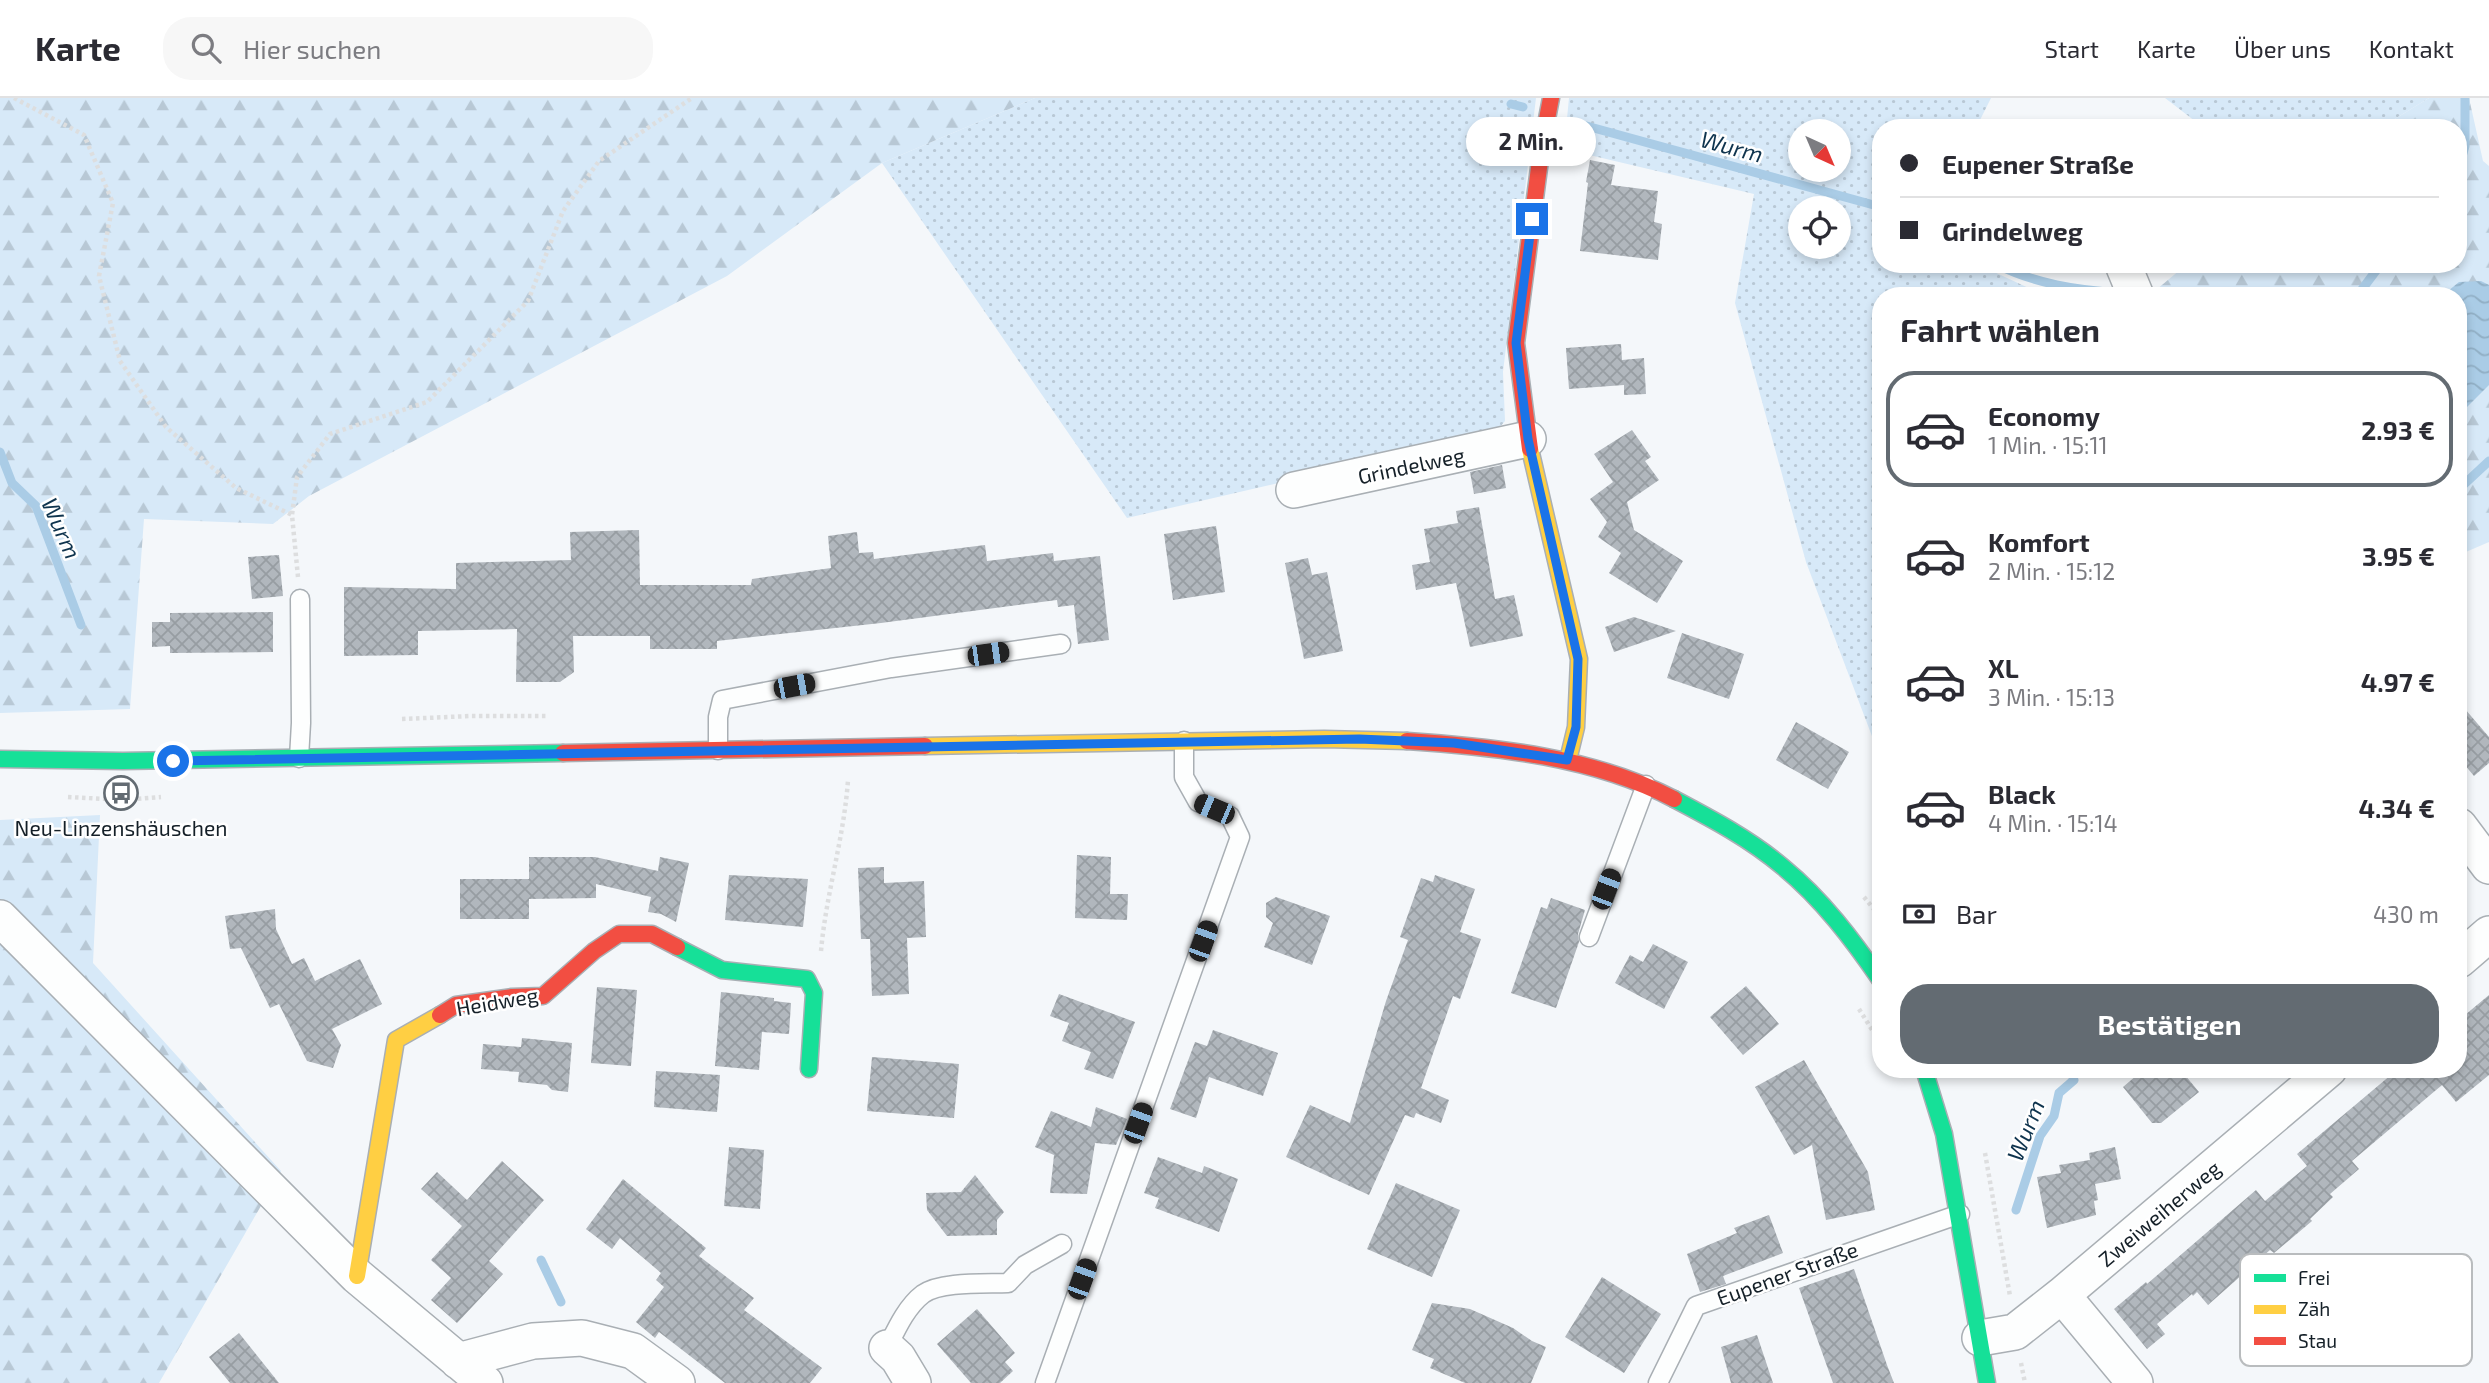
<!DOCTYPE html>
<html lang="de">
<meta charset="utf-8">
<style>
:root{--surface:#fff;--page:#f7f7f7;--text:#2b2b33;--muted:#7c7c81;--line:#e1e1e2;--accent:#636b72}
body{margin:0;font-family:"Exo 2",sans-serif;background:var(--page);color:var(--text);height:100vh;display:flex;flex-direction:column;font-size:26px;white-space:nowrap}
*{box-sizing:border-box;margin:0}
p{font-size:23px;color:var(--muted)}
.icon{flex:none;width:38px;height:38px;fill:none;stroke:currentColor;stroke-width:2;stroke-linecap:round;stroke-linejoin:round}
.map{position:relative;flex:1;overflow:hidden}
.drawer{position:absolute;left:1872px;top:189px;width:595px;height:791px;display:flex;flex-direction:column;background:var(--surface);border-radius:28px;box-shadow:0 4px 10px #0003}
.drawer>*{flex:none}
.hud{position:absolute;left:1872px;top:21px;width:595px;height:154px;border-radius:28px;box-shadow:0 4px 10px #0003;display:grid;align-content:center;height:154px;padding:0 28px;background:var(--surface)}
.needle{width:46px;rotate:136deg}
.buttons{position:absolute;left:1788px;top:21px;display:grid;gap:14px}
.buttons a{display:grid;place-items:center;width:63px;height:63px;border-radius:50%;background:var(--surface);box-shadow:0 4px 10px #0003;font-size:35px}
.end{position:absolute;width:32px;height:32px;margin:-16px;border:9px solid #1a73e8;background:#fff;box-shadow:0 0 0 4px #fff}
.from{border-radius:50%}
.bubble{position:absolute;height:49px;border-radius:24px;background:var(--surface);box-shadow:0 4px 10px #0003;font-size:23px;font-weight:700;line-height:49px;text-align:center}
.car{position:absolute;width:21px;height:42px;margin:-21px -10px;border-radius:9px;box-shadow:0 0 5px 2px #0007;background:linear-gradient(#222 24%,#8ab4d8 0 40%,#222 0 76%,#8ab4d8 0 86%,#222 0)}
.hud b{display:flex;align-items:center;gap:24px;height:66px;font-size:26px}
.hud b+b{border-top:2px solid var(--line)}
.hud i{width:18px;height:18px;background:var(--text)}
ul{padding:0;list-style:none}
li{display:flex;align-items:center;gap:21px;height:116px;margin:0 14px 10px;padding:0 14px;border:4px solid transparent;border-radius:28px}
li div{flex:1}
li b{display:block;font-size:26px}
li em{font-style:normal;font-weight:700}
li.selected{border-color:var(--accent)}
li>.icon{width:63px;height:63px;stroke-width:1.5}
h2{padding:0 28px;font-size:32px;line-height:84px}
.pay{display:flex;align-items:center;gap:18px;height:77px;padding:0 28px;font-size:26px}
.pay p{margin-inline-start:auto}
.cta{display:flex;gap:14px;margin-top:auto;padding:14px 28px}
.cta a{flex:1;height:80px;border-radius:28px;background:var(--accent);color:#fff;font-size:28px;font-weight:700;line-height:80px;text-align:center}
header{display:flex;align-items:center;gap:42px;box-sizing:border-box;height:98px;padding:0 35px;background:var(--surface);border-bottom:2px solid var(--line)}
header strong{font-size:33px}
nav{display:flex;gap:38px;margin-inline-start:auto;font-size:24px}
.search{width:490px;height:63px;background:var(--page);display:flex;align-items:center;gap:18px;box-sizing:border-box;padding:0 24px;border-radius:28px;color:var(--muted);font-size:26px}
.map>svg:first-child{display:block}
.grass{fill:url(#grass-dots);fill-rule:evenodd}
.forest{fill:url(#forest-firs)}
.water{fill:url(#water-waves)}
.lines{fill:none;stroke-linecap:round;stroke-linejoin:round}
.stream{stroke:#aacce6;stroke-width:9}
.building{fill:url(#building-cross-hatch)}
.lane-casing{stroke:#a9afb4;stroke-width:21}
.street-casing{stroke:#a9afb4;stroke-width:38}
.fast-casing{stroke:#a9afb4;stroke-width:19}
.slow-casing{stroke:#a9afb4;stroke-width:19}
.jam-casing{stroke:#a9afb4;stroke-width:19}
.path{stroke:#dddedf;stroke-width:4.5;stroke-dasharray:3.5 3.5;stroke-linecap:butt}
.lane{stroke:#fdfefe;stroke-width:18}
.street{stroke:#fdfefe;stroke-width:35}
.fast{stroke:#16e098;stroke-width:16}
.slow{stroke:#ffcf43;stroke-width:16}
.jam{stroke:#f24e42;stroke-width:16}
.route{stroke:#1a73e8;stroke-width:9}
.labels{text-anchor:middle;dominant-baseline:central;stroke-width:5;stroke-linejoin:round;paint-order:stroke}
.street-label{font-size:21px;fill:#152028;stroke:#fff}
.poi-label{font-size:21px;fill:#152028;stroke:#fff}
.water-label{font-size:23px;font-style:italic;fill:#0f344e;stroke:#fff}
.key{fill:#fff;stroke:#b9bcbe;stroke-width:2}
.key-label{font-size:19px;fill:#152028}
</style>
<header>
<strong>Karte</strong>
<div class="search"><svg class="icon" aria-label="search" viewBox="0 0 24 24"><circle cx="10" cy="10" r="6"/><path d="M15 15l6 6"/></svg>Hier suchen</div>
<nav><a>Start</a><a>Karte</a><a>Über uns</a><a>Kontakt</a></nav>
</header>
<div class="map">
<svg width="2489" height="1285" viewBox="0 0 2489 1285">
<defs>
<pattern id="grass-dots" width="8" height="8" patternUnits="userSpaceOnUse" patternTransform="scale(1.75)"><rect width="8" height="8" fill="#d7e9f8"/><path d="M2 2h.1M6 6h.1" fill="none" stroke="#b8c8d5" stroke-width="1.8" stroke-linecap="round"/></pattern>
<pattern id="forest-firs" width="22" height="20" patternUnits="userSpaceOnUse" patternTransform="scale(1.75)"><rect width="22" height="20" fill="#d7e9f8"/><path d="M5 1l3.5 6h-7zM16 11l3.5 6h-7z" fill="#b8c8d5"/></pattern>
<pattern id="water-waves" width="16" height="10" patternUnits="userSpaceOnUse" patternTransform="scale(1.75)"><rect width="16" height="10" fill="#aacce6"/><path d="M0 5q4-4 8 0t8 0" fill="none" stroke="#91afc5"/></pattern>
<pattern id="building-cross-hatch" width="8" height="8" patternUnits="userSpaceOnUse" patternTransform="scale(1.75)"><rect width="8" height="8" fill="#b1b7bd"/><path d="M0 0l8 8M0 8l8-8" fill="none" stroke="#979da2"/></pattern>
</defs>
<rect width="100%" height="100%" fill="#f4f7fa"/>
<path class="grass" d="M 1035,0 L 1536,0 L 1503,274 L 1505,323 L 1495,335 L 1127,420 L 882,65 Z
M 1569,0 L 1991,0 L 1976,30 L 1881,30 L 1881,166 L 1977,166 L 2046,198 L 1881,198 L 1881,662 L 1806,464 L 1735,205 L 1754,96 L 1564,51 ZM 1801,33 L 1839,33 L 1839,72 L 1801,72 ZM 1801,110 L 1839,110 L 1839,149 L 1801,149 Z
M 2165,0 L 2429,0 L 2380,30 L 2204,30 Z"/>
<path class="forest" d="M 0,0 L 1035,0 L 882,65 L 727,178 L 309,398 L 273,426 L 144,421 L 130,611 L 0,615 Z
M 2429,0 L 2469,0 L 2483,63 L 2489,68 L 2489,444 L 2459,457 L 2459,198 L 2159,198 L 2156,192 L 2187,166 L 2459,166 L 2459,30 L 2380,30 Z
M 100,717 L 93,865 L 281,1073 L 159,1285 L 0,1285 L 0,722 Z"/>
<path class="water" d="M 2481,183 L 2489,187 L 2489,287 L 2459,317 L 2459,198 L 2442,198 L 2459,184 Z"/>
<g class="lines">
<path class="stream" d="M 1511,6 L 1523,9
M 1572,24 L 1881,109
M 2459,69 L 2465,48 L 2465,0
M 1996,166 C 2035,186 2077,192 2120,195
M 2357,198 L 2381,166
M 0,354 L 12,385 L 36,408 L 81,527
M 2459,391 L 2489,363
M 2016,1112 L 2040,1038 L 2054,1018 L 2059,995 L 2074,982 L 2070,971
M 541,1162 L 561,1204"/>
</g>
<path class="building" d="M 1590,62 L 1615,67 L 1611,87 L 1658,93 L 1654,124 L 1662,126 L 1658,162 L 1580,153 L 1588,85 L 1586,84 Z
M 1621,246 L 1622,262 L 1644,260 L 1646,296 L 1624,297 L 1624,287 L 1569,291 L 1566,250 Z
M 1632,332 L 1651,359 L 1645,363 L 1659,382 L 1627,404 L 1634,432 L 1683,463 L 1657,505 L 1609,475 L 1621,455 L 1598,439 L 1607,424 L 1590,401 L 1613,384 L 1594,356 Z
M 1502,367 L 1506,390 L 1474,396 L 1470,374 Z
M 1479,409 L 1495,501 L 1514,497 L 1523,538 L 1470,549 L 1456,485 L 1416,492 L 1412,467 L 1430,464 L 1424,431 L 1458,425 L 1456,413 Z
M 1216,428 L 1225,494 L 1173,502 L 1164,436 Z
M 639,432 L 640,487 L 751,487 L 752,481 L 831,470 L 828,438 L 857,434 L 859,455 L 873,454 L 874,461 L 985,447 L 987,463 L 1053,455 L 1054,463 L 1100,458 L 1109,542 L 1078,546 L 1074,507 L 1058,509 L 1057,502 L 881,525 L 717,543 L 717,551 L 650,551 L 650,538 L 573,538 L 574,574 L 560,584 L 516,584 L 517,531 L 418,533 L 418,557 L 344,558 L 344,489 L 456,491 L 456,465 L 571,462 L 570,434 Z
M 279,457 L 283,498 L 252,501 L 248,459 Z
M 1308,460 L 1312,477 L 1327,474 L 1343,553 L 1304,561 L 1285,465 Z
M 273,514 L 273,554 L 170,555 L 170,548 L 152,549 L 152,524 L 170,524 L 170,515 Z
M 1634,519 L 1676,533 L 1614,554 L 1605,529 Z
M 1682,535 L 1744,556 L 1729,601 L 1667,580 Z
M 2459,604 L 2489,639 L 2489,665 L 2474,678 L 2459,660 Z
M 1796,624 L 1849,654 L 1828,691 L 1776,662 Z
M 1077,757 L 1111,759 L 1110,796 L 1128,796 L 1127,822 L 1075,820 Z
M 529,759 L 595,759 L 658,773 L 660,759 L 689,765 L 676,824 L 661,816 L 648,814 L 651,799 L 596,786 L 596,800 L 529,801 L 529,821 L 460,821 L 460,781 L 529,781 Z
M 884,769 L 884,785 L 924,783 L 926,839 L 907,840 L 909,896 L 872,898 L 870,841 L 861,841 L 858,770 Z
M 729,777 L 808,781 L 803,829 L 725,822 Z
M 1435,777 L 1475,791 L 1460,834 L 1481,841 L 1460,901 L 1453,898 L 1421,990 L 1449,1002 L 1441,1025 L 1416,1015 L 1414,1020 L 1405,1017 L 1369,1097 L 1286,1059 L 1310,1007 L 1350,1025 L 1386,903 L 1408,842 L 1400,839 L 1421,780 L 1433,784 Z
M 1276,799 L 1330,818 L 1312,867 L 1264,849 L 1273,825 L 1266,819 L 1266,805 Z
M 1551,800 L 1585,812 L 1578,836 L 1579,844 L 1556,910 L 1511,895 L 1541,809 L 1547,811 Z
M 275,811 L 276,831 L 292,866 L 304,860 L 315,883 L 360,861 L 382,906 L 332,931 L 341,947 L 333,970 L 307,963 L 279,906 L 270,910 L 241,850 L 230,851 L 225,818 Z
M 1653,846 L 1688,864 L 1664,911 L 1615,885 L 1630,857 L 1643,864 Z
M 1746,888 L 1779,926 L 1743,957 L 1710,919 Z
M 597,889 L 637,892 L 631,968 L 591,965 Z
M 721,894 L 774,900 L 774,903 L 791,905 L 789,936 L 762,934 L 759,972 L 715,968 Z
M 1059,896 L 1135,924 L 1113,981 L 1084,971 L 1091,954 L 1062,943 L 1069,925 L 1050,918 Z
M 2489,897 L 2489,977 L 2456,1004 L 2442,987 L 2352,1063 L 2359,1071 L 2330,1096 L 2333,1099 L 2310,1121 L 2312,1123 L 2274,1155 L 2270,1152 L 2208,1207 L 2197,1194 L 2193,1198 L 2192,1196 L 2157,1226 L 2165,1236 L 2147,1251 L 2114,1211 L 2146,1184 L 2147,1186 L 2256,1092 L 2265,1103 L 2307,1068 L 2297,1056 L 2398,971 L 2459,971 L 2459,922 Z
M 1213,932 L 1278,955 L 1263,998 L 1209,979 L 1196,1020 L 1170,1011 L 1195,944 L 1207,948 Z
M 522,940 L 572,945 L 568,994 L 552,992 L 547,987 L 518,984 L 519,974 L 481,971 L 483,946 L 521,949 Z
M 872,959 L 959,966 L 954,1020 L 867,1013 Z
M 1804,962 L 1868,1074 L 1875,1112 L 1826,1122 L 1812,1047 L 1794,1057 L 1755,989 Z
M 2144,971 L 2180,971 L 2199,994 L 2161,1025 L 2152,1025 L 2123,989 Z
M 656,973 L 720,977 L 717,1014 L 654,1009 Z
M 1096,1009 L 1127,1021 L 1116,1047 L 1095,1045 L 1087,1096 L 1050,1095 L 1054,1057 L 1035,1049 L 1051,1013 L 1091,1029 Z
M 729,1049 L 764,1052 L 760,1111 L 724,1108 Z
M 2115,1049 L 2121,1081 L 2095,1086 L 2098,1102 L 2094,1103 L 2096,1117 L 2047,1130 L 2037,1079 L 2061,1075 L 2059,1067 L 2090,1062 L 2089,1055 Z
M 1158,1059 L 1202,1075 L 1204,1068 L 1238,1081 L 1219,1134 L 1155,1110 L 1159,1100 L 1144,1095 Z
M 502,1063 L 544,1102 L 489,1163 L 503,1176 L 457,1225 L 431,1202 L 451,1180 L 431,1162 L 462,1128 L 421,1091 L 437,1074 L 467,1102 Z
M 975,1077 L 1004,1114 L 997,1122 L 997,1137 L 947,1138 L 927,1112 L 926,1095 L 961,1094 Z
M 623,1081 L 706,1150 L 699,1158 L 754,1200 L 744,1212 L 822,1270 L 810,1285 L 725,1285 L 659,1234 L 655,1240 L 636,1224 L 664,1189 L 656,1182 L 661,1175 L 620,1140 L 612,1151 L 586,1131 Z
M 1396,1085 L 1460,1112 L 1432,1179 L 1367,1151 Z
M 1769,1117 L 1783,1155 L 1723,1178 L 1726,1186 L 1700,1194 L 1687,1156 L 1737,1135 L 1734,1130 Z
M 1854,1171 L 1887,1267 L 1894,1285 L 1833,1285 L 1799,1190 Z
M 1602,1179 L 1661,1216 L 1624,1275 L 1565,1239 Z
M 1432,1205 L 1470,1211 L 1513,1230 L 1532,1243 L 1546,1249 L 1531,1285 L 1465,1285 L 1430,1270 L 1434,1261 L 1412,1252 Z
M 977,1211 L 1015,1255 L 1005,1264 L 1013,1273 L 1000,1285 L 971,1285 L 937,1246 Z
M 239,1235 L 279,1285 L 230,1285 L 209,1259 Z
M 1757,1237 L 1773,1285 L 1731,1285 L 1721,1249 Z"/>
<g class="lines">
<g class="lane-casing">
<path id="lane" d="M 718,652 L 718,619 L 722,602 L 891,570 L 1061,546
M 299,660 L 301,625 L 300,501
M 1589,839 L 1646,687
M 887,1250 C 896,1232 906,1209 923,1196 C 941,1183 986,1186 1008,1185 L 1025,1167 L 1062,1146
M 1045,1285 L 1240,739 L 1230,718 L 1198,704 L 1184,679 L 1184,643
M 1658,1285 L 1696,1208 L 1960,1116"/>
</g>
<g class="street-casing">
<path id="street" d="M 2124,169 L 2136,198
M 1294,392 L 1528,341
M 2459,728 L 2489,768
M 0,820 L 357,1178 L 485,1285
M 2459,862 L 2489,836
M 2062,1197 L 2135,1285
M 1980,1240 L 2015,1234 L 2062,1197 L 2329,971
M 887,1250 L 898,1260 L 913,1285
M 458,1263 L 533,1243 L 582,1240 L 633,1253 L 677,1285"/>
</g>
<g class="fast-casing">
<path id="fast" d="M 0,661 L 123,663 L 563,655
M 1674,701 C 1712,721 1750,741 1783,769 C 1822,801 1853,842 1881,883
M 677,849 L 722,872 L 807,881 L 814,895 L 809,971
M 1924,971 L 1944,1036 L 1987,1285"/>
</g>
<g class="slow-casing">
<path id="slow" d="M 1530,351 L 1579,561 L 1576,629 L 1568,662
M 925,648 L 1324,641 L 1407,643
M 357,1178 L 396,942 L 440,917"/>
</g>
<g class="jam-casing">
<path id="jam" d="M 1530,351 L 1516,245 L 1542,47 L 1551,0
M 1407,643 C 1497,649 1593,659 1674,701
M 563,655 L 925,648
M 440,917 L 456,907 L 512,899 L 543,898 L 594,853 L 619,836 L 652,836 L 677,849"/>
</g>
<path class="path" d="M 14,0 L 84,37 L 113,105 L 99,178 L 120,263 L 166,329 L 236,390 L 292,417
M 298,479 L 292,417 L 297,379 L 330,336 L 427,304 L 528,203 L 563,113 L 599,63 L 692,0
M 402,621 L 471,618 L 547,618
M 68,699 L 124,702 L 161,699
M 1864,799 L 1881,820
M 821,853 C 826,796 844,740 848,682
M 1859,911 L 1874,935 L 1881,953
M 1985,1055 L 2010,1198
M 2021,1265 L 2025,1285"/>
<use href="#lane" class="lane"/>
<use href="#street" class="street"/>
<use href="#fast" class="fast"/>
<use href="#slow" class="slow"/>
<use href="#jam" class="jam"/>
</g>
<g class="lines">
<path class="route" d="M 173,663 L 1359,641 L 1454,645 L 1567,662 L 1576,629 L 1578,561 L 1528,341 L 1516,245 L 1532,121"/>
</g>
<defs>
<g id="bus-ring" transform="scale(1.75)"><circle r="9.5" fill="#fff" stroke="#636b72" stroke-width="1.5"/><path d="M-5-6H5V4H4V6H2V4H-2V6H-4V4H-5ZM-3.5-4V0h7V-4ZM-3.5 1.2v1.5H-2V1.2ZM2 1.2v1.5H3.5V1.2Z" fill="#636b72"/></g>
</defs>
<g fill-rule="evenodd">
<use href="#bus-ring" x="121" y="695"/>
</g>
<g class="labels">
<g class="street-label">
<text transform="translate(1411 367) rotate(-12)">Grindelweg</text>
<text transform="translate(497 903) rotate(-10)">Heidweg</text>
<text transform="translate(2159 1115) rotate(-40)">Zweiweiherweg</text>
<text transform="translate(1787 1175) rotate(-20)">Eupener Straße</text>
</g>
<g class="poi-label">
<text x="121" y="729">Neu-Linzenshäuschen</text>
</g>
<g class="water-label">
<text transform="translate(1732 48) rotate(15)">Wurm</text>
<text transform="translate(62 430) rotate(66)">Wurm</text>
<text transform="translate(2025 1032) rotate(-68)">Wurm</text>
</g>
</g>
<rect x="2240" y="1156" width="232" height="112" rx="10" class="key"/>
<rect x="2254" y="1176" width="32" height="8" fill="#16e098"/>
<rect x="2254" y="1207" width="32" height="9" fill="#ffcf43"/>
<rect x="2254" y="1239" width="32" height="8" fill="#f24e42"/>
<g class="key-label">
<text x="2298" y="1187">Frei</text>
<text x="2298" y="1218">Zäh</text>
<text x="2298" y="1250">Stau</text>
</g>
</svg>
<div class="buttons">
<a><svg class="needle" viewBox="-14 -14 28 28"><path d="M0-13l5 13h-10z" fill="#e53935"/><path d="M0 13l5-13h-10z" fill="#7c7c81"/></svg></a>
<a><svg class="icon" aria-label="locate" viewBox="0 0 24 24"><circle cx="12" cy="12" r="6"/><path d="M12 2v4M12 18v4M2 12h4M18 12h4"/></svg></a>
</div>
<i class="end from" style="left:173px;top:663px"></i>
<i class="end" style="left:1532px;top:121px"></i>
<div class="bubble" style="left:1466px;top:19px;width:130px">2 Min.</div>
<i class="car" style="left:988px;top:556px;rotate:82deg"></i>
<i class="car" style="left:794px;top:588px;rotate:79deg"></i>
<i class="car" style="left:1214px;top:711px;rotate:293deg"></i>
<i class="car" style="left:1606px;top:791px;rotate:21deg"></i>
<i class="car" style="left:1203px;top:843px;rotate:20deg"></i>
<i class="car" style="left:1138px;top:1025px;rotate:20deg"></i>
<i class="car" style="left:1082px;top:1181px;rotate:20deg"></i>
<div class="hud">
<b><i class="from"></i>Eupener Straße</b>
<b><i></i>Grindelweg</b>
</div>
<section class="drawer">
<h2>Fahrt wählen</h2>
<ul>
<li class="selected"><svg class="icon" aria-label="car" viewBox="0 0 24 24"><path d="M5 17H2v-5l4-1 3-4h7l3 4 3 1v5h-3M9 17h6M6 11h13"/><circle cx="7" cy="17" r="2"/><circle cx="17" cy="17" r="2"/></svg><div><b>Economy</b><p>1 Min. · 15:11</p></div><em>2.93 €</em></li>
<li><svg class="icon" aria-label="car" viewBox="0 0 24 24"><path d="M5 17H2v-5l4-1 3-4h7l3 4 3 1v5h-3M9 17h6M6 11h13"/><circle cx="7" cy="17" r="2"/><circle cx="17" cy="17" r="2"/></svg><div><b>Komfort</b><p>2 Min. · 15:12</p></div><em>3.95 €</em></li>
<li><svg class="icon" aria-label="car" viewBox="0 0 24 24"><path d="M5 17H2v-5l4-1 3-4h7l3 4 3 1v5h-3M9 17h6M6 11h13"/><circle cx="7" cy="17" r="2"/><circle cx="17" cy="17" r="2"/></svg><div><b>XL</b><p>3 Min. · 15:13</p></div><em>4.97 €</em></li>
<li><svg class="icon" aria-label="car" viewBox="0 0 24 24"><path d="M5 17H2v-5l4-1 3-4h7l3 4 3 1v5h-3M9 17h6M6 11h13"/><circle cx="7" cy="17" r="2"/><circle cx="17" cy="17" r="2"/></svg><div><b>Black</b><p>4 Min. · 15:14</p></div><em>4.34 €</em></li>
</ul>
<div class="pay"><svg class="icon" aria-label="cash" viewBox="0 0 24 24"><path d="M3 7h18v10H3z"/><circle cx="12" cy="12" r="2"/></svg>Bar<p>430 m</p></div>
<div class="cta"><a>Bestätigen</a></div>
</section>
</div>
